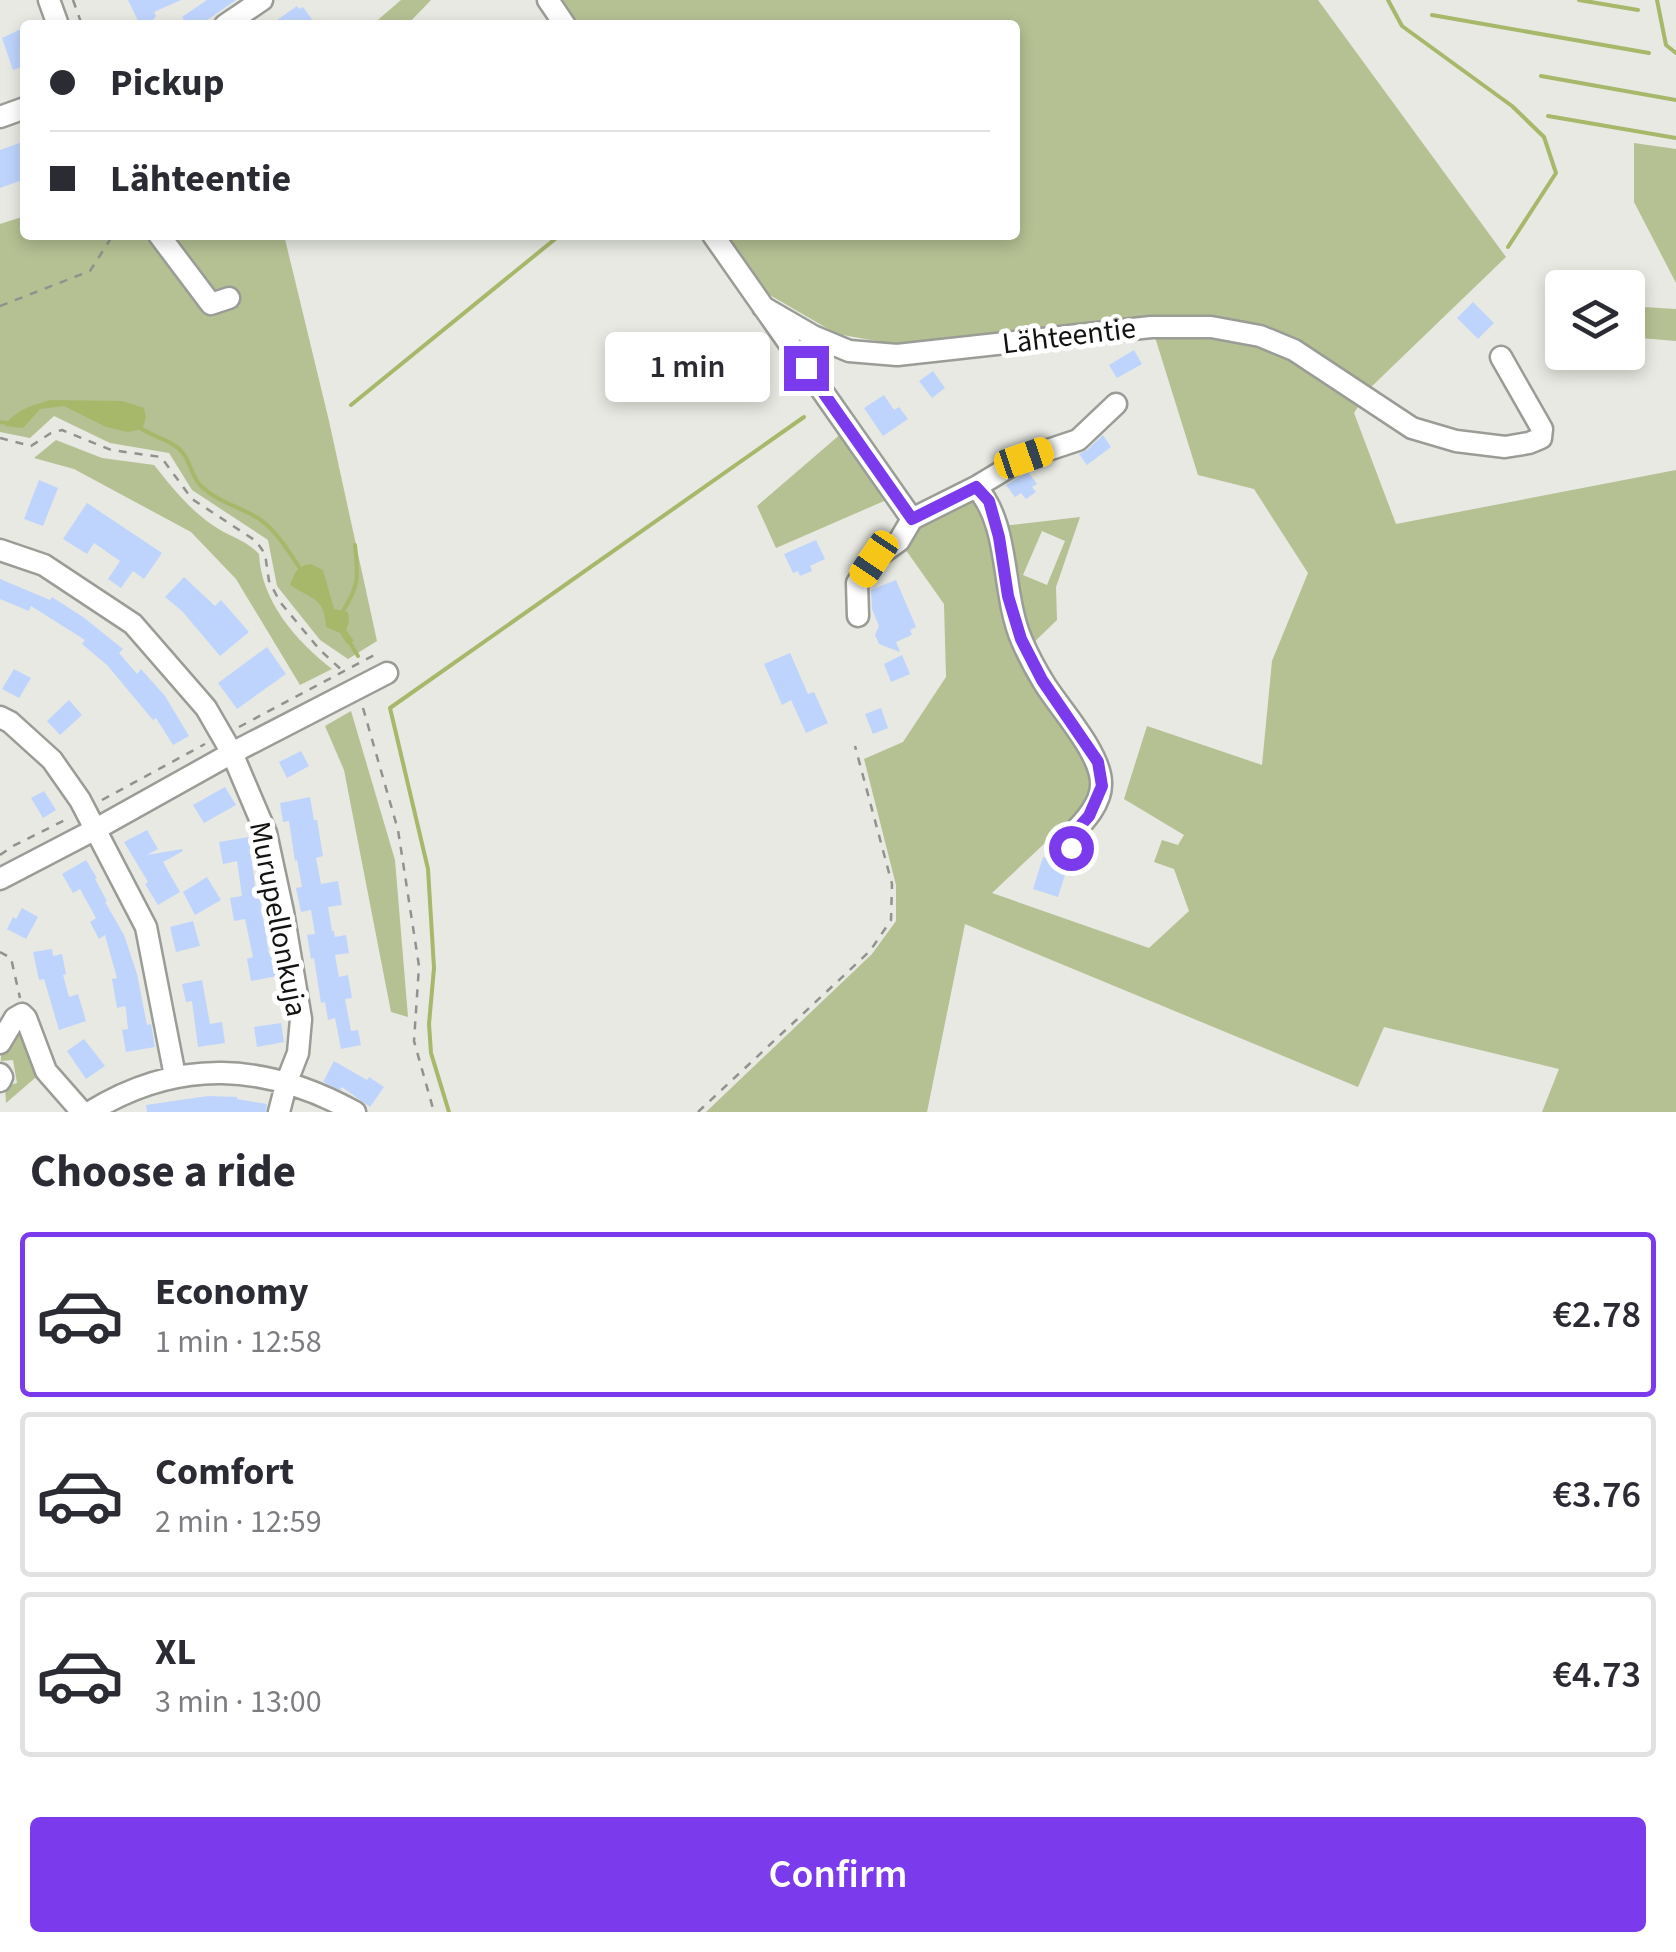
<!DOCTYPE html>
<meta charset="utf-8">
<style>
:root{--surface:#fff;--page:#f7f7f7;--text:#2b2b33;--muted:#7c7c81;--line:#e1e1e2;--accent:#7c3aed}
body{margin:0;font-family:"Source Sans 3",sans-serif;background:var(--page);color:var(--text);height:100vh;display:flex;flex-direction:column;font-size:38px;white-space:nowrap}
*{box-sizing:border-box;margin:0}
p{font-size:32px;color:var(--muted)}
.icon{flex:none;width:55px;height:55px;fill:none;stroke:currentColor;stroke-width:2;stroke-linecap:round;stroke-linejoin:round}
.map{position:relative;height:1112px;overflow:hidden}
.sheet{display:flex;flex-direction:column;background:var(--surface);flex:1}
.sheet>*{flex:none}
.top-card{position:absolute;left:20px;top:20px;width:1000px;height:220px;border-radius:10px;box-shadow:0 5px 15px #0003;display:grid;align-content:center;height:220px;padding:0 30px;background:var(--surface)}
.tools{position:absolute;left:1545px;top:270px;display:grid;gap:20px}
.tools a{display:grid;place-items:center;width:100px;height:100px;border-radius:10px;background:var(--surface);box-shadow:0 5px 15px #0003;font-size:50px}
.end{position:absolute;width:45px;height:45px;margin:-22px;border:12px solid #7c3aed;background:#fff;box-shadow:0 0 0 5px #fff}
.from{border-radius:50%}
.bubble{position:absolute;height:70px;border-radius:10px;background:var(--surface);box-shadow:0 5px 15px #0003;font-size:32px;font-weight:600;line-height:70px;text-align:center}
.car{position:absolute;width:30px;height:60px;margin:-30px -15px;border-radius:12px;box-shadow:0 0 8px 2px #0007;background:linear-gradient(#f5c518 24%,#345 0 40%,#f5c518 0 76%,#345 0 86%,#f5c518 0)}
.top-card b{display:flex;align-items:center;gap:35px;height:95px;font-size:38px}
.top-card b+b{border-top:2px solid var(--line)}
.top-card i{width:25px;height:25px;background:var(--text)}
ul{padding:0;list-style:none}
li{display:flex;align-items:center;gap:30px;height:165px;margin:0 20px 15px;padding:0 10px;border:5px solid var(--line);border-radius:10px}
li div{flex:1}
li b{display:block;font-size:38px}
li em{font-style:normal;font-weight:600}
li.active{border-color:var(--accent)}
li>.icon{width:90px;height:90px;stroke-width:1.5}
h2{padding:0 30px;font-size:45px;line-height:120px}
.primary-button{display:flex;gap:20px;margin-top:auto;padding:20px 30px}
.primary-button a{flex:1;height:115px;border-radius:10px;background:var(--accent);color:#fff;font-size:40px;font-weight:600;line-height:115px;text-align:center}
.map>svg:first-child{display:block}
.green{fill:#b5c093;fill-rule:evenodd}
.water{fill:#a7b86b}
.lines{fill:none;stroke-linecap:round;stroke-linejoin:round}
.stream{stroke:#a7b86b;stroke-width:4}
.building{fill:#bfd4fd}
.minor-casing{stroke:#9a9c96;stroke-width:25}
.path{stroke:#91928d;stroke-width:2.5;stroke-dasharray:8 8;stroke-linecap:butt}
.minor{stroke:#fff;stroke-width:20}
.route{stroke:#7c3aed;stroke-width:12}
.labels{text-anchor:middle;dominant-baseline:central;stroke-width:10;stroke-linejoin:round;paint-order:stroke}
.street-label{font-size:30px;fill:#121210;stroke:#fff}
</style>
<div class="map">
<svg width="1676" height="1112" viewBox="0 0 1676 1112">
<rect width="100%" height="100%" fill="#e7e9e2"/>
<path class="green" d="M 401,0 L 431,0 L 407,25 L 372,25 Z
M 559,0 L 1318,0 L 1506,257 L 1369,389 L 1354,413 L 1396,524 L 1676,470 L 1676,1112 L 1542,1112 L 1559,1069 L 1384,1027 L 1358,1087 L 965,924 L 927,1112 L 706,1112 L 872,954 L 896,921 L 896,885 L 864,759 L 903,742 L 946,677 L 944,604 L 903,546 L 916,523 L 975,491 L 994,527 L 1080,517 L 1056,587 L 1057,620 L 1029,647 L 1105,790 L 1080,820 L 1045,843 L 992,893 L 1149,948 L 1189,911 L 1174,869 L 1154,862 L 1162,840 L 1178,845 L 1184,835 L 1124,799 L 1147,726 L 1262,765 L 1272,661 L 1308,573 L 1254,489 L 1198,475 L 1154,334 L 905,346 L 837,334 L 768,294 L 725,235 L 1015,235 L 1015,25 L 576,25 ZM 1042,531 L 1065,541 L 1047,585 L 1023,575 Z
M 1634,143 L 1676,149 L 1676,283 L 1634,202 Z
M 25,216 L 25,235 L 284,235 L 329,421 L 377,641 L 348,659 L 320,640 L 277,586 L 268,540 L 192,490 L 169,453 L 110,443 L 54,416 L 30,438 L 0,432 L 0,224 Z
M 1628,306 L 1676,309 L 1676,341 L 1628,337 Z
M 843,432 L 891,498 L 776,548 L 757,506 Z
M 56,440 L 102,458 L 154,465 C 171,486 188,508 211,524 C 227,536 245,539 259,554 C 261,601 296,641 332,669 L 300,685 L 236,579 L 191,532 L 74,469 L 34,458 Z
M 351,711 L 395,860 L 408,1017 L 391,1012 L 344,770 L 325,726 Z
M 24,1025 L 42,1072 L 6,1103 L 5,1086 L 17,1083 L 13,1060 L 1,1061 C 0,1048 13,1032 24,1025 Z"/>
<path class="water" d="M 50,400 L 122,401 L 144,408 L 146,418 L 142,429 L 128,432 L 106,427 L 64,406 L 40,409 L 23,428 L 5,426 C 14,410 33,405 50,400 Z
M 311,564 L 323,570 L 334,609 L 348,612 L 349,622 L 346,630 L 354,641 L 347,644 L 340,633 L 326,627 C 325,597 311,599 290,585 C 295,572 297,566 311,564 Z"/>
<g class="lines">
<path class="stream" d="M 1388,0 L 1402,26 L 1512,106 L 1544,137 L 1556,173 L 1508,247
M 1579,0 L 1638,10
M 1657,0 L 1666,45 L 1676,53
M 1432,15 L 1649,53
M 1541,76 L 1676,100
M 1548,116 L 1676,138
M 351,405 L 560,235
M 0,422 L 7,423
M 142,429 C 154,437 174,441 183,453 C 191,463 192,479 202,487 C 218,502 240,507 258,518 C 276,530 288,550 299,567
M 343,611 C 360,583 358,577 355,545
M 350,643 L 358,656
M 449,1112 L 431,1053 L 429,1024 L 434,968 L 428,869 L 390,708 L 804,417"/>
</g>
<path class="building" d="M 128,0 L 181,0 L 154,12 L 156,16 L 154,19 L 140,25 Z
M 207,0 L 236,0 L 200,25 L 187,25 L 182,17 Z
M 297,6 L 299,9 L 303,7 L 316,25 L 270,25 Z
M 25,27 L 25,66 L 13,70 L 2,38 Z
M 25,141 L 25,179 L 0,188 L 0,150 Z
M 1473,302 L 1494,323 L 1478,339 L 1457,318 Z
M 1134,350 L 1142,364 L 1117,378 L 1109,365 Z
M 933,371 L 945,388 L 932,398 L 919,381 Z
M 884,395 L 894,410 L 899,407 L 908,419 L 883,436 L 864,408 Z
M 1103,435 L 1111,447 L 1087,465 L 1079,454 L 1087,450 Z
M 1028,472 L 1037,484 L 1032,487 L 1036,492 L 1026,499 L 1021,493 L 1015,497 L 1006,485 Z
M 39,480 L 58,488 L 43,526 L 24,519 Z
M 87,503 L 162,553 L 144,579 L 133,571 L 121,588 L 108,579 L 120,561 L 94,543 L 87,554 L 63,539 Z
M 816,540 L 825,559 L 810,566 L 812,571 L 800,576 L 798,571 L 793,573 L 784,554 Z
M 184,577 L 215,606 L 221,600 L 249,632 L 220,656 L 182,611 L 165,597 Z
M 0,579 L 50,600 L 52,597 L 83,617 L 123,649 L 119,653 L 137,674 L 141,669 L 165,696 L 189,736 L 173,745 L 156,718 L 153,720 L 107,665 L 82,644 L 85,640 L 31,606 L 29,611 L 0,599 Z
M 896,580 L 916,627 L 910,630 L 912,635 L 896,642 L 900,652 L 879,644 L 875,635 L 879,626 L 872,609 L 871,590 Z
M 267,647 L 286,674 L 237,709 L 218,683 Z
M 790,653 L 808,694 L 814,692 L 828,723 L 806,733 L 791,700 L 782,705 L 764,664 Z
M 902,655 L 910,674 L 891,682 L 884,664 Z
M 14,669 L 31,678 L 19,698 L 2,689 Z
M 69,700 L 82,715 L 60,735 L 47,721 Z
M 881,708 L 888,728 L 873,734 L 865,714 Z
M 301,751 L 309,766 L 287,778 L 279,762 Z
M 225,787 L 236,805 L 204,823 L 193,805 Z
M 44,791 L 56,810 L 43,818 L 31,798 Z
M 310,797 L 314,820 L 317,820 L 323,856 L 316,858 L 321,884 L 338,881 L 342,905 L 328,907 L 332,931 L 334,931 L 335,937 L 346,935 L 349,953 L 335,955 L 339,977 L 348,975 L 352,998 L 345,999 L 351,1031 L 358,1030 L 361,1045 L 341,1049 L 335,1018 L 328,1020 L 325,1002 L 321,1003 L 314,958 L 311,959 L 307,935 L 315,934 L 311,910 L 301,912 L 296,888 L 302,887 L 297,860 L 295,861 L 289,821 L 283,822 L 280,803 Z
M 147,830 L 158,849 L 147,855 L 182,849 L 183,851 L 163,862 L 180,892 L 158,905 L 145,884 L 148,882 L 124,842 Z
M 249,837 L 256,894 L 259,894 L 269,954 L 273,954 L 277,976 L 251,981 L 247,959 L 253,957 L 245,919 L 234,921 L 230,898 L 242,896 L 237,861 L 223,864 L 219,842 Z
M 1043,857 L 1068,865 L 1058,897 L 1033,889 Z
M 86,860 L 97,878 L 95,879 L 107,901 L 105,902 L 124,935 L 137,974 L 147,1025 L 151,1024 L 155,1047 L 126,1052 L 122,1030 L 128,1029 L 126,1010 L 125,1006 L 117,1008 L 112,979 L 117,978 L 105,935 L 99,939 L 90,922 L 96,918 L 80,889 L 73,893 L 62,874 Z
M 207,877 L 221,900 L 195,915 L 183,892 Z
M 22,908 L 38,917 L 26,939 L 7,929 L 13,917 L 16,919 Z
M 193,921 L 200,946 L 176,952 L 170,927 Z
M 52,949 L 53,956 L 62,954 L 66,974 L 63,975 L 69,997 L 78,994 L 86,1021 L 59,1030 L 44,979 L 39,980 L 33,952 Z
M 202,980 L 210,1024 L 222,1022 L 225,1043 L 198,1047 L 192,1001 L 186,1002 L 182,984 Z
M 281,1023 L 284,1042 L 257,1047 L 254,1027 Z
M 84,1039 L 105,1066 L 86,1079 L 67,1051 Z
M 334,1061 L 367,1080 L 369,1077 L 384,1087 L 370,1107 L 342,1087 L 340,1090 L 323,1082 Z
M 208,1096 L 237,1097 L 237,1099 L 267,1104 L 266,1112 L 147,1112 L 146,1105 Z"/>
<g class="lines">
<g class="minor-casing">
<path id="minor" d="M 49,0 L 58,25
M 548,0 L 565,25
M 225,25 L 262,0
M 0,117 L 25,108
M 159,235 L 211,304 L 229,298
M 713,235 L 912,519
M 763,307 L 813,336 L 849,351 L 897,355 L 1151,327 L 1211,327 L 1260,336 L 1294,350 L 1412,428 L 1456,441 L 1505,447 L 1529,443 L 1541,438 L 1542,429 L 1501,357
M 976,487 L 1024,458 L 1078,440 L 1116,404
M 0,550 L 44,565 L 133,624 L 206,708 L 232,753 L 96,829 L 0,879
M 858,616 L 857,583 L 874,559 L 899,541 L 912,519 L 976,487 C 1011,525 1001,594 1022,641 C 1028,655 1036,670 1044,683 C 1060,709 1101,753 1101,783 C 1102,803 1084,822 1071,835 L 1071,848
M 0,717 L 10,722 L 52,760 L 80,800 L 146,927 L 175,1076
M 0,1043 L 15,1018 L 22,1014 L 26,1018 L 46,1071 L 82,1112
M 0,1074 L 2,1077 L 0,1081
M 90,1112 C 179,1057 266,1063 355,1112
M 279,1112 L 287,1081 L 298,1053 L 301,1019 L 283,912 L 266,833 L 232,753 L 387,673"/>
</g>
<path class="path" d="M 73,0 L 82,25
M 0,306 L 90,271 L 113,235
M 0,438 L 31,446 L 51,433 L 62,430 L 111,450 L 161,457 L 192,499 L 256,541 L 265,554 L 269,581 L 280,602 L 320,650 L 346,674
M 363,708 L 398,830 L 419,966 L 414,1041 L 434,1112
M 239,727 L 378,653
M 102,800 L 205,744
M 0,855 L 13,846 L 69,818
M 0,952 L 11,958 L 20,998
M 698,1112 L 870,951 L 891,920 L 892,884 L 855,746"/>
<use href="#minor" class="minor"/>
</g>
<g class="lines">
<path class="route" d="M 806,368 L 912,519 L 976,487 L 989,501 L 999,537 L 1008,596 L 1021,639 L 1042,680 L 1098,762 L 1102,786 L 1089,816 L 1071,836 L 1071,848"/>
</g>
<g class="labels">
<g class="street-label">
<text transform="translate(1069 336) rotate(-7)">Lähteentie</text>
<text transform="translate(278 919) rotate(79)">Murupellonkuja</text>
</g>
</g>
</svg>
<div class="tools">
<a><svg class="icon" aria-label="layers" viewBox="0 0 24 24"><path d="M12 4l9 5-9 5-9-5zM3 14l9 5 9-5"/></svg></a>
</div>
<i class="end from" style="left:1071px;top:848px"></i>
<i class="end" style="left:806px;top:368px"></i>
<div class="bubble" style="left:605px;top:332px;width:165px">1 min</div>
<i class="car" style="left:1024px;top:458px;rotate:71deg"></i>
<i class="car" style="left:874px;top:559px;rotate:214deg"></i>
<div class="top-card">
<b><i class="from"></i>Pickup</b>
<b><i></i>Lähteentie</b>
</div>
</div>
<section class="sheet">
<h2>Choose a ride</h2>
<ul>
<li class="active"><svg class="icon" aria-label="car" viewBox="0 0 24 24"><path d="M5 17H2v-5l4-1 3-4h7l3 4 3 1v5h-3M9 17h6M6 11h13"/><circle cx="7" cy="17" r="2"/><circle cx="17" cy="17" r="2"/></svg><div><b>Economy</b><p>1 min · 12:58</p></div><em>€2.78</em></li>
<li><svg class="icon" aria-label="car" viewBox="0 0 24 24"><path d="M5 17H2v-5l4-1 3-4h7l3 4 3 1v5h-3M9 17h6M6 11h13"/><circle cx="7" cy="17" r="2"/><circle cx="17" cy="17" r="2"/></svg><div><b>Comfort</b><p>2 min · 12:59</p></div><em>€3.76</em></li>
<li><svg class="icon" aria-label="car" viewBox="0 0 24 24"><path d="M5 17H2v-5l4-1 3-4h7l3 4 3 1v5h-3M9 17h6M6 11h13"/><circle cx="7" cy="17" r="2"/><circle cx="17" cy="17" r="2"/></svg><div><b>XL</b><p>3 min · 13:00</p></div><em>€4.73</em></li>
</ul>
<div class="primary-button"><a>Confirm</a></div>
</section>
